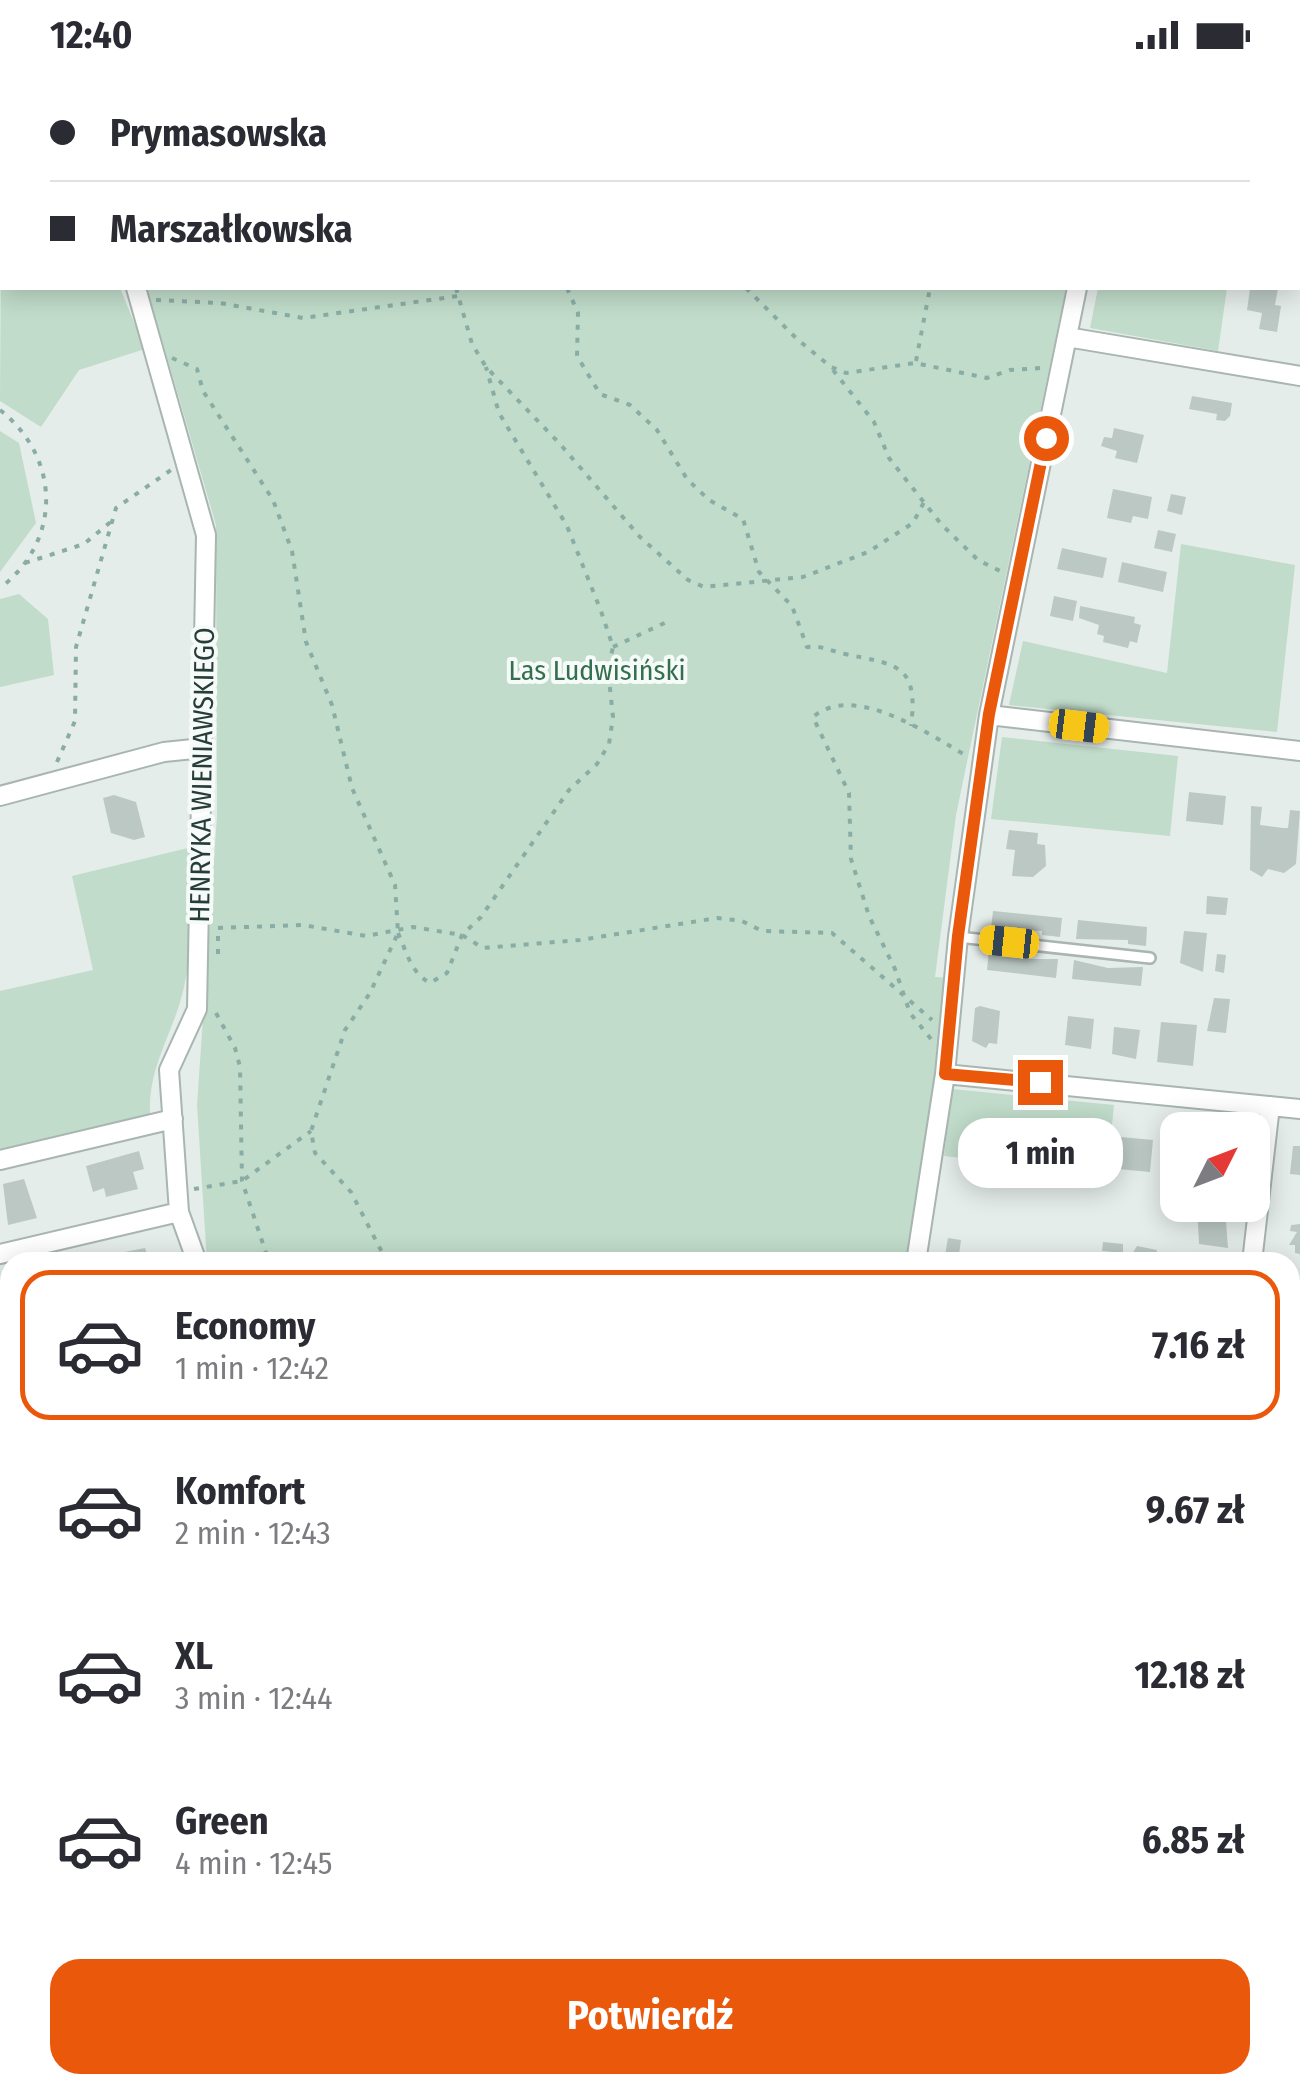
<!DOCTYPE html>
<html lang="pl">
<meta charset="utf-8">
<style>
:root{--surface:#fff;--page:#f2f2f3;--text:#2b2b33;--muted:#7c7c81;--line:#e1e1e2;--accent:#ea580c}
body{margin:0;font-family:"Fira Sans Condensed",sans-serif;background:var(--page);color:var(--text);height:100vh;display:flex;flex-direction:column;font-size:38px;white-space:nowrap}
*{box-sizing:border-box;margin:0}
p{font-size:32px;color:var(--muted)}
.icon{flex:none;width:55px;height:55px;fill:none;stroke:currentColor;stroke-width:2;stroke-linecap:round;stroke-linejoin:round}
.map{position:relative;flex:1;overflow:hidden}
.drawer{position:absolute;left:0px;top:1182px;width:1300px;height:842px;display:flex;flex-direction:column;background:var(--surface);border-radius:30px 30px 0 0;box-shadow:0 5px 25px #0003}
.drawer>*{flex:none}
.top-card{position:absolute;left:0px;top:0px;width:1300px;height:220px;box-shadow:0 5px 25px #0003;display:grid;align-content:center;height:220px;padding:0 50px;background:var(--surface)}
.needle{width:65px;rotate:48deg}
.tools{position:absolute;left:1160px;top:1042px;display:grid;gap:20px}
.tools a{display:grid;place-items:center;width:110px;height:110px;border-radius:20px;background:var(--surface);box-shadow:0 5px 25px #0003;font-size:50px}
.end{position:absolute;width:45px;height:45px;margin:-22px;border:12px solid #ea580c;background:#fff;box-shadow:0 0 0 5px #fff}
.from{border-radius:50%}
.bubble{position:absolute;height:70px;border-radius:30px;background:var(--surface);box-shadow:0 5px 25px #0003;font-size:32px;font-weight:700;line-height:70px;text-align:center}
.car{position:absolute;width:30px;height:60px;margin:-30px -15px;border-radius:12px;box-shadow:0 0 8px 2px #0007;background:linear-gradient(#f5c518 24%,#345 0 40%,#f5c518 0 76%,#345 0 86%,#f5c518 0)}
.top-card b{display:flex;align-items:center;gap:35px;height:95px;font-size:38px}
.top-card b+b{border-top:2px solid var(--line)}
.top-card i{width:25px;height:25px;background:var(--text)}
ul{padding:18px 0 0;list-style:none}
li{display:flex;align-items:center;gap:30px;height:150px;margin:0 20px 15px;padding:0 30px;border:5px solid transparent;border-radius:30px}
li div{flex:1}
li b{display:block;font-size:38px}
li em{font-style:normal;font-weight:700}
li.selected{border-color:var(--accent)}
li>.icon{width:90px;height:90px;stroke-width:1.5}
.primary-button{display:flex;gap:20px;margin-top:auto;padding:20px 50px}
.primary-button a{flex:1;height:115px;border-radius:30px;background:var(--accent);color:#fff;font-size:40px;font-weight:700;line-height:115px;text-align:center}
.status{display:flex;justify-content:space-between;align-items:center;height:70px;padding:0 50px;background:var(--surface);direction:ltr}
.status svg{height:28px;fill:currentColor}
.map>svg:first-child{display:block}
.green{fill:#c1dcca}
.building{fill:#bbc8c3}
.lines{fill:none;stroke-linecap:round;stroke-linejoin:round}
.service-casing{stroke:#a8b5b1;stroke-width:14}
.minor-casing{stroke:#a8b5b1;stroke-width:22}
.path{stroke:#89ada4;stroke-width:4;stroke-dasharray:5 8;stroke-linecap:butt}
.service{stroke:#fff;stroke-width:9}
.minor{stroke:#fff;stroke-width:18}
.route{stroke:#ea580c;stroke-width:12}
.labels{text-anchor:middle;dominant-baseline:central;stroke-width:8;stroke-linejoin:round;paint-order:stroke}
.park-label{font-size:28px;fill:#34704f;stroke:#f6faf8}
.street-label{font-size:28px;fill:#263d38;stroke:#f6faf8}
</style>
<div class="status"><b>12:40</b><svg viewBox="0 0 49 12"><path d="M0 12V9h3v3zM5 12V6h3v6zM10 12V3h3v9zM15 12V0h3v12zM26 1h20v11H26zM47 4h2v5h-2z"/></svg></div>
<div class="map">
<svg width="1300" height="2024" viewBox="0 0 1300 2024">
<rect width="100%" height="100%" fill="#e5edea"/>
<path class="green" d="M 133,0 L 1023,0 L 1024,2 L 133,2 Z
M 2,26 L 2,218 L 120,218 L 145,279 L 79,300 L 41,357 L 0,331 Z
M 147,218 L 1066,218 L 956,745 L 935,907 L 950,908 L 910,1192 L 207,1192 L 197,1035 L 217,746 L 216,455 Z
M 1098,218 L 1227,218 L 1218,281 L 1090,258 Z
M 0,361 L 19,373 L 36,453 L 0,502 Z
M 1181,474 L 1295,495 L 1277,662 L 1009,635 L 1023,571 L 1167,603 Z
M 19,524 L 48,549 L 54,605 L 0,617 L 0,529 Z
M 1002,667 L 1178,686 L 1170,766 L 991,749 Z
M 192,777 C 192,824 194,872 184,917 C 174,963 148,995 150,1044 L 0,1079 L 0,921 L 93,900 L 72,806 Z
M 952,1019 L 1114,1035 L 1107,1104 L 944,1086 Z
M 1290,1218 L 1300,1219 L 1300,1297 L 1290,1296 Z
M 10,1262 L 10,1801 L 0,1765 L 0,1265 Z
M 92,2015 L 333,2015 L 336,2024 L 87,2024 Z
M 351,2015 L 818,2015 L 818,2024 L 355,2024 Z"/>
<path class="building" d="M 1278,218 L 1275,235 L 1281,236 L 1277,262 L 1259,259 L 1262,243 L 1247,240 L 1250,219 Z
M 1192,326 L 1232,333 L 1230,346 L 1225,351 L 1216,350 L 1217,344 L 1189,339 Z
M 1114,358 L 1144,365 L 1137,393 L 1115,388 L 1117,381 L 1101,376 L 1104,367 L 1112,368 Z
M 1113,419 L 1152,427 L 1148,449 L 1133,446 L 1131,453 L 1107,448 Z
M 1171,424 L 1186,427 L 1182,445 L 1167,441 Z
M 1158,460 L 1176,464 L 1172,482 L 1154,478 Z
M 1062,478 L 1107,488 L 1103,508 L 1057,499 Z
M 1122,492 L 1167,502 L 1163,522 L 1118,512 Z
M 1054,526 L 1077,531 L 1073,551 L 1050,546 Z
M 1080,536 L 1135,547 L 1134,553 L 1141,555 L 1137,573 L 1130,571 L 1128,578 L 1103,572 L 1104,566 L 1097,564 L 1099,555 L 1079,548 Z
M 1189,722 L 1226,726 L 1223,755 L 1186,751 Z
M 114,725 L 136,732 L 145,767 L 134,770 L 111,763 L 103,728 Z
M 1251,736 L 1262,737 L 1260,755 L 1283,758 L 1288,758 L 1290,740 L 1300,741 L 1296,794 L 1284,803 L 1268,799 L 1262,807 L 1250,800 Z
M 1009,760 L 1038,763 L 1037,774 L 1045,775 L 1046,796 L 1033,807 L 1012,806 L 1015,780 L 1006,779 Z
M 1207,826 L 1228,828 L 1226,845 L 1206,844 Z
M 993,841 L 1062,848 L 1060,867 L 1042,865 L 1042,861 L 991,859 Z
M 1078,850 L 1147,857 L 1146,876 L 1128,874 L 1128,870 L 1076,869 Z
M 1184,861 L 1207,863 L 1203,902 L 1180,893 Z
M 989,881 L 1023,889 L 1058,889 L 1056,908 L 987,900 Z
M 1217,884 L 1226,885 L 1224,903 L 1215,901 Z
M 1074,890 L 1108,898 L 1143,897 L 1141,916 L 1072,909 Z
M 1214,928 L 1230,929 L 1226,963 L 1207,961 Z
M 980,936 L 1000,941 L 997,974 L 989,973 L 986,978 L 972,971 L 975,938 Z
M 1068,946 L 1094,949 L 1091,979 L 1065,975 Z
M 1161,952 L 1197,955 L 1193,996 L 1157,992 Z
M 1114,957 L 1140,960 L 1136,989 L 1112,984 Z
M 1121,1067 L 1153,1070 L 1150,1102 L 1118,1099 L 1119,1089 L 1115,1088 Z
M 1293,1076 L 1300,1076 L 1300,1105 L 1290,1104 Z
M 139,1081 L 144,1099 L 133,1102 L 138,1119 L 106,1127 L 104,1118 L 93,1122 L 86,1096 Z
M 24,1109 L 37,1148 L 8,1155 L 3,1114 Z
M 1197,1135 L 1225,1138 L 1228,1178 L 1199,1174 Z
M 1300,1154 L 1300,1184 L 1295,1183 L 1295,1175 L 1289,1175 L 1297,1162 L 1290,1161 L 1291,1155 Z
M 948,1168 L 961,1170 L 958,1192 L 944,1191 Z
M 1103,1172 L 1123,1174 L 1123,1183 L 1102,1181 Z
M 1137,1176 L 1157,1180 L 1155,1192 L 1127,1192 Z
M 145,1178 L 150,1192 L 97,1192 L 115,1184 Z
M 9,1208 L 10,1233 L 0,1235 L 0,1211 Z
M 1290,1312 L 1300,1313 L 1298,1358 L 1290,1358 Z
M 1290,1763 L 1300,1767 L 1296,1783 L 1300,1797 L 1294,1808 L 1290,1806 Z
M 1294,1892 L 1300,1894 L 1300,1939 L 1290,1960 Z
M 876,2015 L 920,2015 L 919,2024 L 875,2024 Z
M 990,2015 L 1023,2015 L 1019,2024 L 986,2024 Z
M 1152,2015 L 1186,2015 L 1182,2024 L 1148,2024 Z"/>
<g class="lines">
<g class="service-casing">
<path id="service" d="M 958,867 L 1150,888"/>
</g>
<g class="minor-casing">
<path id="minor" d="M 124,2 L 125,0
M 1116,2 L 1116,0
M 136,218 L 206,465 L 197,939 L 169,1000 L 179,1142 L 197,1192
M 1067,267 L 1300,306
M 989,645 L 1300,681
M 0,726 L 164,682 L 203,678
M 945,1004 L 1300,1039
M 0,1090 L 173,1049
M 0,1184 L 179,1142
M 916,1192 L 945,1004 L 958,867 L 989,645 L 1077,218
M 1252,1192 L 1270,1036
M 1290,1586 L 1300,1590
M 0,1839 L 10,1836
M 345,2015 L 349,2024
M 830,2015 L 831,2024
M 75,2024 L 83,2015
M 956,2024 L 960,2015"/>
</g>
<path class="path" d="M 401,0 L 402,2
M 498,0 L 500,2
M 708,0 L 712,2
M 527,2 L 528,0
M 874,2 L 877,0
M 456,218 L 472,274 L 486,297 L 560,374 L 640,467 L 688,510 L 704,517 L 803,507 L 868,482 L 913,453 L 924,432
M 567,218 L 578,243 L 577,286 L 600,324 L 630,335 L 657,360 L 687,409 L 709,430 L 743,449 L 759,502 L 792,536 L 807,577 C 821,575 831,581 845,584 C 896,595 919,593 911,656
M 746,218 L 797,269 L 831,297 L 846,303 L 915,293 L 987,308 L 1010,300 L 1041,298
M 156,230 L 220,233 L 303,248 L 458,226
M 172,288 L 197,299 L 203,321 L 273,430 L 292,481 L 306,572 L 332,635 L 352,718 L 395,815 L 398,863 L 370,923 L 345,960 L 311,1061 L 315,1083 L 351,1122 L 387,1192
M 916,291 L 930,218
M 833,300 L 874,352 L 889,388 L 941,454 L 978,490 L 1000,501
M 0,340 C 61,388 62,471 0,518
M 25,493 L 84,474 L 113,450
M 613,577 L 671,550
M 57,692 L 75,651 L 76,577 L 116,438 L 171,400
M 218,858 L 303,855 L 366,866 L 413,857 L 462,865 L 483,878 L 580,870 L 717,848 L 742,851 L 762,861 L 832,863 L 932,950
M 398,863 C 407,882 410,902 430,913 L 447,903 L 462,865 L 481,847 L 569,720 L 597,694 L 609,674 L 613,647 L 608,599 L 613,577 L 601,541 L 567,456 L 499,343 L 486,297
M 218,884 L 218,859
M 216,943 L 235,978 L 240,997 L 242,1111 L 269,1192
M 931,969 L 910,943 L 895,899 L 869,846 L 851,789 L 849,723 L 813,647 C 854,612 928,664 967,686
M 194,1119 L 242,1111 L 311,1061
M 463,1192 L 473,1185
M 1237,2015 L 1256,2024
M 453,2024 L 457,2015
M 1201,2024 L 1206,2015
M 1297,2024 L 1300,2016"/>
<use href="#service" class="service"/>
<use href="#minor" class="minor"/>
</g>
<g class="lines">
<path class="route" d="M 1040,1012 L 945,1004 L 958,866 L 989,644 L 1046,368"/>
</g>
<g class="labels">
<g class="park-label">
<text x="597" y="600">Las Ludwisiński</text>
</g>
<g class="street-label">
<text transform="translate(202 705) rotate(-89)">HENRYKA WIENIAWSKIEGO</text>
</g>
</g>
</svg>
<div class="tools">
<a><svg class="needle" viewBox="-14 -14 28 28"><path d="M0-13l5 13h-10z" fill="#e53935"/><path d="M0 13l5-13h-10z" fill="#7c7c81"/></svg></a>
</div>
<i class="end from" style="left:1046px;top:368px"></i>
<i class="end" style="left:1040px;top:1012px"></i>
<div class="bubble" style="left:958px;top:1048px;width:165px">1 min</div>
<i class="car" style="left:1079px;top:656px;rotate:97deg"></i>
<i class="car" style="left:1009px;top:872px;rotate:276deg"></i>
<div class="top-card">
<b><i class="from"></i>Prymasowska</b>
<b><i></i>Marszałkowska</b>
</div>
<section class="drawer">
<ul>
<li class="selected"><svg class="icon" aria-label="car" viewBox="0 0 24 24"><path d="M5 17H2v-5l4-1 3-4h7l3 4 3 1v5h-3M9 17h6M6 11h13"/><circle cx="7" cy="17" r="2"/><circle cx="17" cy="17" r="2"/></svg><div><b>Economy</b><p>1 min · 12:42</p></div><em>7.16 zł</em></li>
<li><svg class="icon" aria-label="car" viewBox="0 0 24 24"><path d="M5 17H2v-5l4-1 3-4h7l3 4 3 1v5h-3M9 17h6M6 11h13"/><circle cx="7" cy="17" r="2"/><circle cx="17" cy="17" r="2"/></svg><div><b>Komfort</b><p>2 min · 12:43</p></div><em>9.67 zł</em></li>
<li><svg class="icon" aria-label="car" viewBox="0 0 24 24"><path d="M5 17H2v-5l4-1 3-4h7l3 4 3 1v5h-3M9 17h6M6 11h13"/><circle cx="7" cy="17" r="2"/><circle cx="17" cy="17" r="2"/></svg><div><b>XL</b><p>3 min · 12:44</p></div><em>12.18 zł</em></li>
<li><svg class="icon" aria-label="car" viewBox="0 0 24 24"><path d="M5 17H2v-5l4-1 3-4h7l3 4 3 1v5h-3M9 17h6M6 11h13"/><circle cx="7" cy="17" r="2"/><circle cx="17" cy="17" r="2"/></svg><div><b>Green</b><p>4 min · 12:45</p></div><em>6.85 zł</em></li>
</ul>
<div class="primary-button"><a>Potwierdź</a></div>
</section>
</div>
